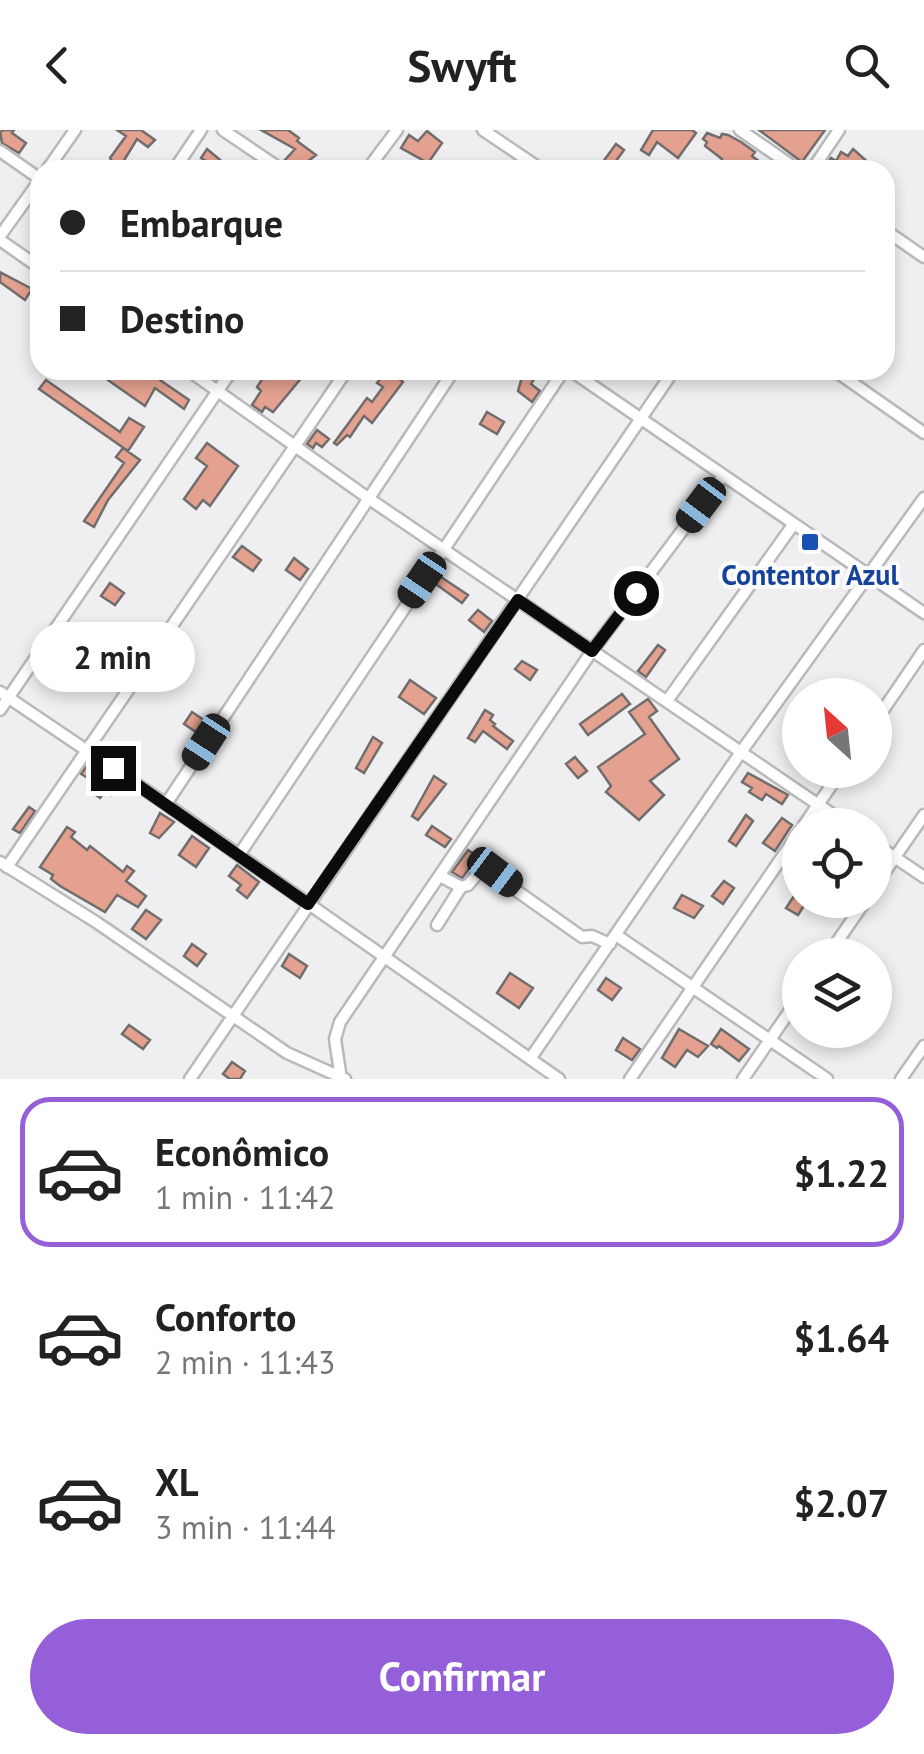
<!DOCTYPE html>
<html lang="pt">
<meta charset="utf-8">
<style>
:root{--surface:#fff;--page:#f6f6f6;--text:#222;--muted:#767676;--line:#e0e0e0;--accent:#945fd8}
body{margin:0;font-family:"PT Sans",sans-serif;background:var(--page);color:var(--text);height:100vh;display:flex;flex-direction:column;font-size:38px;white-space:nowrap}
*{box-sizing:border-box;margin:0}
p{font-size:32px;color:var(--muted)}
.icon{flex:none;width:55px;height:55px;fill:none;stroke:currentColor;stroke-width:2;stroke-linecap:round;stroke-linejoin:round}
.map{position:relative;height:949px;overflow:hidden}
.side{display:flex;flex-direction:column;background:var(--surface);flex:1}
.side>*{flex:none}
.guide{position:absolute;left:30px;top:30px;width:865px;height:220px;border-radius:30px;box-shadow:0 5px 15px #0003;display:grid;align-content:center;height:220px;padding:0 30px;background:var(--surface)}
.needle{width:65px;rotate:333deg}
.buttons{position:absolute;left:782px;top:548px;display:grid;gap:20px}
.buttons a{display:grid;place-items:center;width:110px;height:110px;border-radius:50%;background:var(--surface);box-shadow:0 5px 15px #0003;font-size:50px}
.end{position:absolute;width:45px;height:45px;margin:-22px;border:12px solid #0b0b0c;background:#fff;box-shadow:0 0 0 5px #fff}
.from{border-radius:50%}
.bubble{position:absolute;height:70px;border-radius:35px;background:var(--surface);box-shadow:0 5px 15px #0003;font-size:32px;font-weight:600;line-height:70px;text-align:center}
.car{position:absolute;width:30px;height:60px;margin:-30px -15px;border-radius:12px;box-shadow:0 0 8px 2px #0007;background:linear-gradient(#222 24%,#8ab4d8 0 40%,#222 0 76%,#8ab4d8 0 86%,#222 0)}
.guide b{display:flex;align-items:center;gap:35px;height:95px;font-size:38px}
.guide b+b{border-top:2px solid var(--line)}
.guide i{width:25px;height:25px;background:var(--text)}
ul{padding:18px 0 0;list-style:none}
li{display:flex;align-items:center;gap:30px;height:150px;margin:0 20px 15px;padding:0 10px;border:5px solid transparent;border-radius:30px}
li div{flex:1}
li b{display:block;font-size:38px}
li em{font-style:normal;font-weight:600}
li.current{border-color:var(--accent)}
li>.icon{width:90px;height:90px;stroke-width:1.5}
.cta{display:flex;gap:20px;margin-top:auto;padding:20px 30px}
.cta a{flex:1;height:115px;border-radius:60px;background:var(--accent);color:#fff;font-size:40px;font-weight:600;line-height:115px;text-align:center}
header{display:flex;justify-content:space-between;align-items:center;height:130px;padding:0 30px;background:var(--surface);font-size:45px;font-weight:600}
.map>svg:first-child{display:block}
.building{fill:#e4a18f;stroke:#706d6c;stroke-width:2.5}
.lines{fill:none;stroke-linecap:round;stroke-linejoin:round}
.minor-casing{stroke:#b9b9bc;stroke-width:15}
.minor{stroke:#fff;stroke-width:10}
.route{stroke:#0b0b0c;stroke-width:12}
.transit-dot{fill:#1a4fb4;stroke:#fcfcff;stroke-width:4}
.labels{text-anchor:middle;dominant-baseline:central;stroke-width:8;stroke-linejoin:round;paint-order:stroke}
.transit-label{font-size:28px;font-weight:bold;fill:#164399;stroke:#fcfcff}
</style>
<header><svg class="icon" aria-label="back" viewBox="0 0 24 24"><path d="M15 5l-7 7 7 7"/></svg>Swyft<svg class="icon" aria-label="search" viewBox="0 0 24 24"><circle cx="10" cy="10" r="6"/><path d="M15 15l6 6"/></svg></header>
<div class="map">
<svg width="924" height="949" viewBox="0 0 924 949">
<rect width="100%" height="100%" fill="#efeff2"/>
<path class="building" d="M 4,0 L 14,0 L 12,3 L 26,13 L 19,23 L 2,13 L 0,2 Z
M 117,0 L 141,0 L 155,10 L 148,17 L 137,9 L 123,32 L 133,40 L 118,40 L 110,28 L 126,6 Z
M 261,0 L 288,0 L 299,8 L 297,11 L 316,25 L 302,36 L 300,34 L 291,40 L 284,31 L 295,19 Z
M 653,0 L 692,0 L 696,3 L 678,28 L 657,12 L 649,25 L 641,20 Z
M 759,0 L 825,0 L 802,32 Z
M 427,1 L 442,13 L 428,33 L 401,18 L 409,5 L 418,11 Z
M 707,3 L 720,8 L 722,4 L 728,5 L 741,12 L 755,22 L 752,26 L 771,40 L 714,40 L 722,29 L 705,16 L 707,12 L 703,9 Z
M 616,14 L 624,20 L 616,31 L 628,40 L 597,40 Z
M 207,19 L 232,40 L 197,40 L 206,31 L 201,28 Z
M 853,19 L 871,35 L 868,40 L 844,40 L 838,36 L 835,40 L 823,40 L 831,28 L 836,31 L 841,22 L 848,26 Z
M 0,142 L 32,159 L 25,170 L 0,152 Z
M 113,240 L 162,240 L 157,248 L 189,270 L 184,279 L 155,258 L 145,276 L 108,250 Z
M 258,240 L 308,240 L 273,282 L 265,277 L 262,282 L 252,275 L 261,261 L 257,257 L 265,245 Z
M 387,240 L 402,240 L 397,247 L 403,252 L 372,293 L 364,286 L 350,307 L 347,305 L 337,315 L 334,313 L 367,268 L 372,272 L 383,257 L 377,253 Z
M 524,240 L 536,246 L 531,254 L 540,261 L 532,272 L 518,261 Z
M 46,250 L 120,302 L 129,288 L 144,297 L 128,321 L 39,259 Z
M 487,282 L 504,292 L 497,304 L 480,294 Z
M 317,300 L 329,309 L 322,317 L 316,313 L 313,318 L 307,314 Z
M 207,313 L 238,336 L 210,376 L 203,370 L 196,379 L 184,369 L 207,336 L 196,328 Z
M 123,318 L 140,330 L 108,370 L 94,397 L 84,391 L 124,333 L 116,327 Z
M 242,416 L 261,430 L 253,441 L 233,427 Z
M 294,428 L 308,439 L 300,450 L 286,440 Z
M 438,445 L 468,465 L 462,473 L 433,452 Z
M 110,453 L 124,463 L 115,475 L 101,466 Z
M 478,480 L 492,491 L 484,502 L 469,490 Z
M 128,513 L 142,521 L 133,534 L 120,525 Z
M 658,515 L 665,520 L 646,547 L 638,541 Z
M 522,531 L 537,540 L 530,550 L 515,539 Z
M 410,550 L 436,568 L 424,584 L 399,567 Z
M 622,564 L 630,574 L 588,605 L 580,594 Z
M 648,569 L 657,581 L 649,587 L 679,629 L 650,651 L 664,665 L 639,690 L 606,662 L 611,656 L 598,637 L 645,604 L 629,582 Z
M 485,580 L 493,585 L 490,590 L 495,594 L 493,596 L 513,611 L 507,619 L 483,601 L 475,612 L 468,608 Z
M 192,582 L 204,590 L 196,602 L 184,594 Z
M 373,607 L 382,613 L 364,643 L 356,638 Z
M 575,627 L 587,641 L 578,648 L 566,634 Z
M 89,633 L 119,654 L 111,665 L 105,661 L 100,668 L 93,663 L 99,655 L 81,644 Z
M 748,643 L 788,665 L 782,674 L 766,664 L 762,670 L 749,662 L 752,658 L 742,652 Z
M 434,646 L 446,654 L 418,690 L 412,686 Z
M 29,677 L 35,681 L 20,703 L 13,699 Z
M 160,683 L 174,692 L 159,708 L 150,703 Z
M 746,685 L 753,691 L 736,716 L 729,711 Z
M 782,688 L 792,695 L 775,721 L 763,713 Z
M 432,696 L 451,709 L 445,717 L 426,705 Z
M 67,697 L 75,702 L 71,707 L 87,720 L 90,716 L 123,742 L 127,736 L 134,741 L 126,751 L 146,766 L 138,777 L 117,765 L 105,782 L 60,756 L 51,749 L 53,745 L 40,737 Z
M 192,706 L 209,718 L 196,737 L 179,725 Z
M 468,720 L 478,727 L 462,748 L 452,742 Z
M 237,735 L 259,752 L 247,768 L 237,760 L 241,755 L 229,746 Z
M 724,751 L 734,758 L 723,774 L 712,766 Z
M 682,765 L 703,776 L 694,788 L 674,778 Z
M 794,766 L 803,772 L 800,770 L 823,770 L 816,781 L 805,774 L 798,785 L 786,778 Z
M 146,780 L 161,790 L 146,809 L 132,799 Z
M 192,814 L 206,824 L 197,836 L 184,826 Z
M 289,824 L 307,836 L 300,848 L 282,836 Z
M 510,843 L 533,858 L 519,878 L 497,863 Z
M 606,848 L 621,858 L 612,870 L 598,860 Z
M 129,895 L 150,910 L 143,919 L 122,904 Z
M 679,899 L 708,916 L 698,927 L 687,920 L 675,937 L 662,928 Z
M 721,899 L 749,919 L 739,931 L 719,916 L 717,918 L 711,914 Z
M 623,908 L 640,919 L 632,930 L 616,920 Z
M 232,932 L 245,941 L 240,949 L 230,949 L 223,944 Z"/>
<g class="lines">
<g class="minor-casing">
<path id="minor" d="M 223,0 L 282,40
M 483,0 L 542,40
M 740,0 L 798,40
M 0,21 L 40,49
M 47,40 L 75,0
M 174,40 L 201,0
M 367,40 L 397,0
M 812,40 L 839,0
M 885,100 L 924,127
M 0,106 L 40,50
M 0,110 L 40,138
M 188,240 L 368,368 L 848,695
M 570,240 L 924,483
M 834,240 L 924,303
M 0,562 L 166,674 L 559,949
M 667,571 L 793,395
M 0,580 L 232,240
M 875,592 L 924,520
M 166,674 L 454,240
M 804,695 L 842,640
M 875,714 L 924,747
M 239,725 L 564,240
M 0,732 L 96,792 L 287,923 L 345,949
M 7,737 L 347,240
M 440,746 L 461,757 L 468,755 L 483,737 L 582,807 L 592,806 L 610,814
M 875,756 L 924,685
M 437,795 L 461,757
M 616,805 L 827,949
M 828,825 L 866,770
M 530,929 L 741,622 L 924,368
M 190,949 L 674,240
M 341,949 L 335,909 L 340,892 L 592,521 L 723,346
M 630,949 L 800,701
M 743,949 L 800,866
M 901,949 L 924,916"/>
</g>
<use href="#minor" class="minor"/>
</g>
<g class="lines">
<path class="route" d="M 113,638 L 308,774 L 518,470 L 592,521 L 636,463"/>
</g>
<rect class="transit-dot" x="800" y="402" width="20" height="20" rx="5"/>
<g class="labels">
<g class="transit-label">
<text x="810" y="444">Contentor Azul</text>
</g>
</g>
</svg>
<div class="buttons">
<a><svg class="needle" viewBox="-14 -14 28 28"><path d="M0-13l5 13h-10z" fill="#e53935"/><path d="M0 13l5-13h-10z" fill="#767676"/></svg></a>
<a><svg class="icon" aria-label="locate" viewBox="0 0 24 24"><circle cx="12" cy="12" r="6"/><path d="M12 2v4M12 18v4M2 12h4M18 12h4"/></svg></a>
<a><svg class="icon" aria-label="layers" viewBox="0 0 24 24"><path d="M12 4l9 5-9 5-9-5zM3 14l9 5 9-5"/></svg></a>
</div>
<i class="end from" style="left:636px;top:463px"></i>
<i class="end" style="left:113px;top:638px"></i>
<div class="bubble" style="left:30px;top:492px;width:165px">2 min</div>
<i class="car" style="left:701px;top:375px;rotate:217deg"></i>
<i class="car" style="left:422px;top:450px;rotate:214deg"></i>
<i class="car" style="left:206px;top:612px;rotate:213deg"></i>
<i class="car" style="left:495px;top:742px;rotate:127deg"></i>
<div class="guide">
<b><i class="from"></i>Embarque</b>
<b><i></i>Destino</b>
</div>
</div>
<section class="side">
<ul>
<li class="current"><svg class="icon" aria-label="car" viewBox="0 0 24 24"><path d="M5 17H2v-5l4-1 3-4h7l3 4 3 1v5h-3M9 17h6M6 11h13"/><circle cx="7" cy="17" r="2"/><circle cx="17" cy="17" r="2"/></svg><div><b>Econômico</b><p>1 min · 11:42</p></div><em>$1.22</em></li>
<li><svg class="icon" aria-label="car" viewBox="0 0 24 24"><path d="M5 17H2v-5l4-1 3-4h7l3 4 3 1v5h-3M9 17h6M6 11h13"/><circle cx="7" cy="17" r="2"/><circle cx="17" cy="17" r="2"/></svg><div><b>Conforto</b><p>2 min · 11:43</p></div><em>$1.64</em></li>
<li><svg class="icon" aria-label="car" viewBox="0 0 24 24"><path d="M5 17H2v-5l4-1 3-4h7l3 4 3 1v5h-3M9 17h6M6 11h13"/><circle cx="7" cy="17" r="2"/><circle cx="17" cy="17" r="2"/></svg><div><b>XL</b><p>3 min · 11:44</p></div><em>$2.07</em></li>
</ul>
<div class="cta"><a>Confirmar</a></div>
</section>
